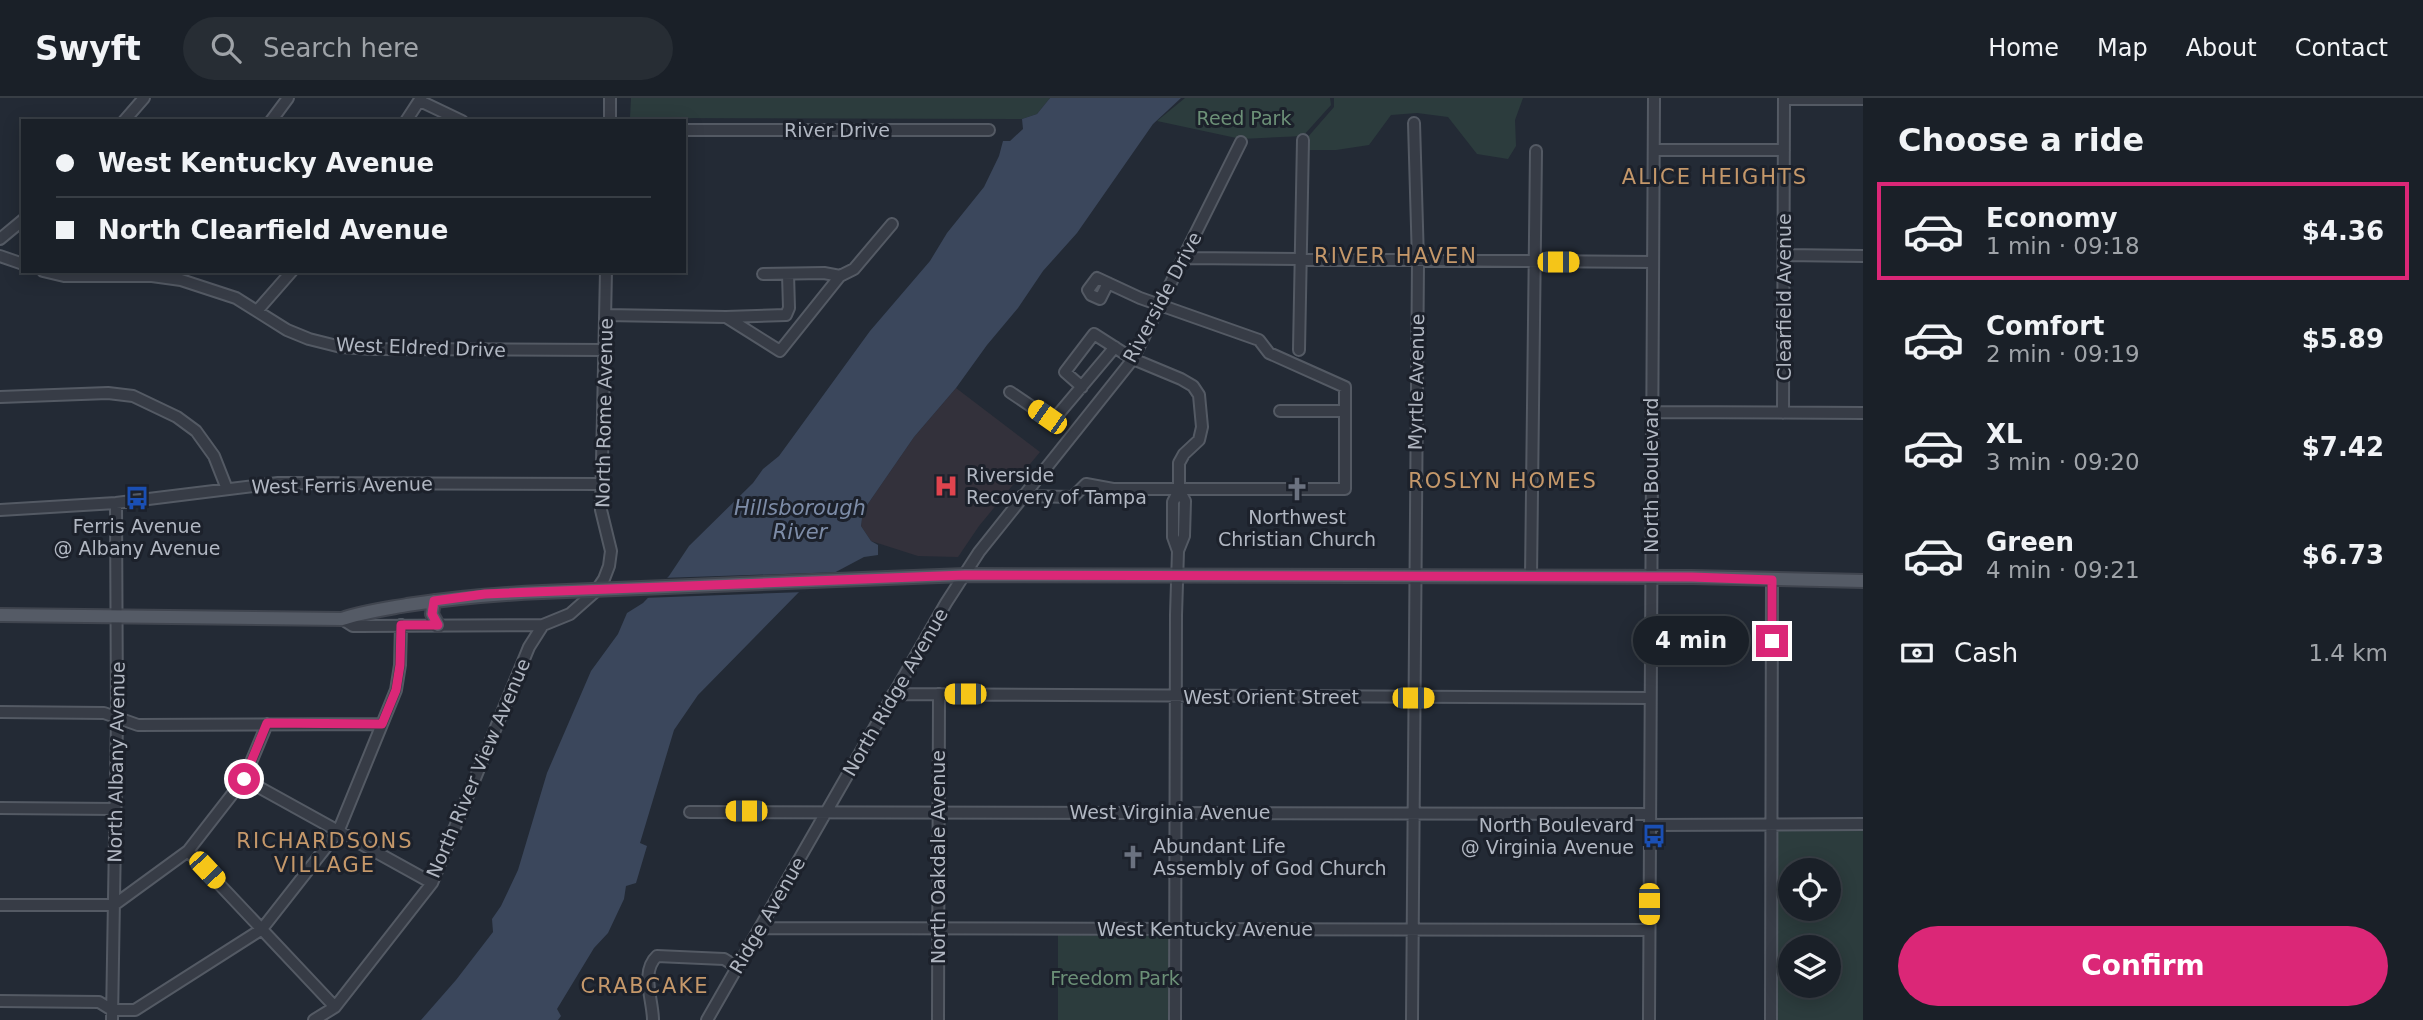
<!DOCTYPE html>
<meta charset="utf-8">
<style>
:root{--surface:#1a2028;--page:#272d34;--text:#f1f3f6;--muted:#9fa3a8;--line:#383e45;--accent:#db2777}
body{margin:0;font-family:"DejaVu Sans",sans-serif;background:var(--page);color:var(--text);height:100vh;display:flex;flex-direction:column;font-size:26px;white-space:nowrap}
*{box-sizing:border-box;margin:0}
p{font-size:23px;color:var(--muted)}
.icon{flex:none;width:38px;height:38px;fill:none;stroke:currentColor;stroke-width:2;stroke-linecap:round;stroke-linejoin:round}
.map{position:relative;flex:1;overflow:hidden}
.details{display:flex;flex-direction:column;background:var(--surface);width:560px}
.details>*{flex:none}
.guide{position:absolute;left:21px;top:21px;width:665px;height:154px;border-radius:0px;box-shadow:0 4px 18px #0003,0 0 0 2px var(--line);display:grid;align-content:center;height:154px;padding:0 35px;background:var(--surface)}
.tools{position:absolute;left:1778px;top:760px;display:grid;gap:14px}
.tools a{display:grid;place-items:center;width:63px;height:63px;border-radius:50%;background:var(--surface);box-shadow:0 4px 18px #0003,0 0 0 2px var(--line);font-size:35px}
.end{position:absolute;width:32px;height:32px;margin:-16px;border:9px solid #db2777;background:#fff;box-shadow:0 0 0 4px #fff}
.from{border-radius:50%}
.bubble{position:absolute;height:49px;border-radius:24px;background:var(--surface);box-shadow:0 4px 18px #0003,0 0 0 2px var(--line);font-size:23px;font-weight:700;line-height:49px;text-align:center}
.car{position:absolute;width:21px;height:42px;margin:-21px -10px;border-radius:9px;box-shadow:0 0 5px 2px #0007;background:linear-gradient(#f5c518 24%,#345 0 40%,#f5c518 0 76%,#345 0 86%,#f5c518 0)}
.guide b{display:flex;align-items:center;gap:24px;height:66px;font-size:26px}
.guide b+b{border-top:2px solid var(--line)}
.guide i{width:18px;height:18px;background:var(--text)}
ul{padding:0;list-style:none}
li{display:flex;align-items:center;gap:21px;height:98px;margin:0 14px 10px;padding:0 21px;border:4px solid transparent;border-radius:0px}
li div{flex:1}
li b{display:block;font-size:26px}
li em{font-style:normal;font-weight:700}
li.current{border-color:var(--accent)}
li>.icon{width:63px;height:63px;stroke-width:1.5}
h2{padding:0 35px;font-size:32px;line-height:84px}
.pay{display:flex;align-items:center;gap:18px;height:77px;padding:0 35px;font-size:26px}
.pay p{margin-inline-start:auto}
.cta{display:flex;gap:14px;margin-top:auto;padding:14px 35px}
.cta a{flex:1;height:80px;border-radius:42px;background:var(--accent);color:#fff;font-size:28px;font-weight:700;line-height:80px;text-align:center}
header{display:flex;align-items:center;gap:42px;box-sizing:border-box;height:98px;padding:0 35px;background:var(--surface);border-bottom:2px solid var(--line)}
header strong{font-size:33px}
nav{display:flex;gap:38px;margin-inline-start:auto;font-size:24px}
.search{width:490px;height:63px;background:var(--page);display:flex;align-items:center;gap:18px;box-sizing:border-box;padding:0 24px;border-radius:38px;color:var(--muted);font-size:26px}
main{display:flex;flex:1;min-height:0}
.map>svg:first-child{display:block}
.medical{fill:#33313b}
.green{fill:#2c3c3d;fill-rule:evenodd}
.water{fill:#3b475c}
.pier{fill:#232a35}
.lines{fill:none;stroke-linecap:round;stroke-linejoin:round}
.minor-casing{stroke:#545a64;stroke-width:14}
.major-casing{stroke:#40454f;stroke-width:16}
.minor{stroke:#373c46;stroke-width:10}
.major{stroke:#555b66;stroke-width:12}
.major-bridge-casing{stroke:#40454f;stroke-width:16;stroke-linecap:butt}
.major-bridge{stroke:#555b66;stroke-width:12}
.route{stroke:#db2777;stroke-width:9}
.labels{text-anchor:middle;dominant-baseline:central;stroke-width:6;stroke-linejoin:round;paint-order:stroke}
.park-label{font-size:19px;fill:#6c9077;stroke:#1c212b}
.street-label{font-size:19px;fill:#b1b7c2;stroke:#1c212b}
.poi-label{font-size:19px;fill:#b1b7c2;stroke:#1c212b;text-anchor:start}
.neighbourhood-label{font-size:21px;letter-spacing:2px;fill:#c5986a;stroke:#1c212b}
.water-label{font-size:21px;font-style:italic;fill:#7d8ca7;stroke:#1c212b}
</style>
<header>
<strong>Swyft</strong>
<div class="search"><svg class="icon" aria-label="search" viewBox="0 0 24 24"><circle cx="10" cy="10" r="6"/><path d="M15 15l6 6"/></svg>Search here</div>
<nav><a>Home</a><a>Map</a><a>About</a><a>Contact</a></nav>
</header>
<main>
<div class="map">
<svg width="1863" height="922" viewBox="0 0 1863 922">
<rect width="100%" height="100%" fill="#232a35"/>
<path class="medical" d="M 956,290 L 1040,354 L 979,428 L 958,459 L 918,458 L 871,443 L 861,428 L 863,413 L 914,339 Z"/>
<path class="green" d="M 631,0 L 1050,0 L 1037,16 L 1022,21 L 630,20 Z
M 1185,0 L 1330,0 L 1331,7 L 1303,38 L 1241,41 L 1157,23 Z
M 1334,0 L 1523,0 L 1515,22 L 1516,48 L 1508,61 L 1477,56 L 1448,19 L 1417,15 L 1391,17 L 1369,47 L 1336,52 L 1307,52 L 1307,40 L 1334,9 Z
M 1863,729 L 1863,922 L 1774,922 L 1776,731 ZM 1790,772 L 1829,772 L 1829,810 L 1790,810 ZM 1790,849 L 1829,849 L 1829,887 L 1790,887 Z
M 1058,837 L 1171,838 L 1171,922 L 1058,922 Z"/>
<path class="water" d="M 1050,0 L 1181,0 L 1153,26 L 1077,135 L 1043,173 L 1018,210 L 987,247 L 956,290 L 914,339 L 863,413 L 861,428 L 871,443 L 878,447 L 878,457 L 864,459 L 800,493 L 698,597 L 674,632 L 640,745 L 647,748 L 636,785 L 626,788 L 624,801 L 608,835 L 594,850 L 557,911 L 561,918 L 558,922 L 421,922 L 456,882 L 493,834 L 492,821 L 501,808 L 518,772 L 547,675 L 591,573 L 618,536 L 627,515 L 643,505 L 669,478 L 689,448 L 753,385 L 763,371 L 779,358 L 870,233 L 930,163 L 947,135 L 984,89 L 999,58 L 1003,43 L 1010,43 L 1023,31 L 1022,21 L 1037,16 Z"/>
<path class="pier" d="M 842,474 L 805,494 L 643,500 L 661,480 Z"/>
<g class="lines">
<g class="minor-casing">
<path id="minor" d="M 1784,1 L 1863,1
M 420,3 L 462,23
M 124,23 L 144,0
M 271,23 L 288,0
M 406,23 L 421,0
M 610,23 L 610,0
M 684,32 L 989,32
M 1654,52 L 1784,52
M 0,141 L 23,122
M 1784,157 L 1863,158
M 0,158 L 23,166
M 1184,160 L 1653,164
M 43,173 L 64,178 L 152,178 L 181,182 L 236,200 L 287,232 L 309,241 L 341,249 L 373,251 L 605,252
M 763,176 L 824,175 L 840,178
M 257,213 L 292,173
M 605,217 L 726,219 L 780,253 L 840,178 L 854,171 L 892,126
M 726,219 L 786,217 L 789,210 L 788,176
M 1299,252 L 1303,42
M 1082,289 L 1065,274 L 1094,236 L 1133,261 L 1181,281 L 1193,288 L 1199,297 L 1202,329 L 1199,342 L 1184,356 L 1179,365 L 1179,392 L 1173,404 L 1173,439 L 1178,453
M 1010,294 L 1047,319 L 1056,319 L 1115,249
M 0,299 L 108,295 L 133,298 L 177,319 L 196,333 L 214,358 L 227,391
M 1280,313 L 1345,313
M 1651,314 L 1863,315
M 1783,315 L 1784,0
M 1022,398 L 1073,399 L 1086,386 L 1113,391 L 1345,391 L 1345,289 L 1269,255 L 1259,242 L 1140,200 L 1097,180 L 1088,192 L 1091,197 L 1100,201 L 1108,185
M 0,412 L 116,405 L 278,385 L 601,386
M 1531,479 L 1536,53
M 342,521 L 353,528 L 359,528 L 543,527
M 893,596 L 1649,600
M 0,614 L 104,615 L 138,627 L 381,626
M 244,681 L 432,785
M 0,710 L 115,711
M 690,714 L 1649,716
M 1649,727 L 1863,726
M 188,753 L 335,909
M 0,807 L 114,807 L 188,753 L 244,681 L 267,626
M 761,830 L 1649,832
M 0,903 L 99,904 L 112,912 L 135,912 L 262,831 L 338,734 L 396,592 L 400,567 L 401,527
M 112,922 L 117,620 L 116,405
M 314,922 L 335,909 L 432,785 L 529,549 L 543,527 L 570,516 L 596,493 L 604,481 L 609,468 L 611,453 L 601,412 L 606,173
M 653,922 C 653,902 640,874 657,858 L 724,861 L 737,869
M 707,922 L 946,505 L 979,454 L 1133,261 L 1241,44
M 938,922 L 939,596
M 1175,922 L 1176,517 L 1178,453 L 1184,438 L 1185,403 L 1179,392
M 1412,922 L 1418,163 L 1414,25
M 1649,922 L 1654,0
M 1771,922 L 1772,482"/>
</g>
<g class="major-casing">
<path id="major" d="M 887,480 L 965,477 L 1692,479 L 1863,483
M 434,503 L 432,516 L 438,527
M 0,517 L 342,521 C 363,514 385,511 407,507 C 452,500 497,496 542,494"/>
</g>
<use href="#minor" class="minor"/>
<use href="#major" class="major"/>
<g class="major-bridge-casing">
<path id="major-bridge" d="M 542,494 L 887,480"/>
</g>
<use href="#major-bridge" class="major-bridge"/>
</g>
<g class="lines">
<path class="route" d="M 244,681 L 267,625 L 382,626 L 396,592 L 400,567 L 401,527 L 438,527 L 432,516 L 434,503 L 485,496 L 965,477 L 1692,479 L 1772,482 L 1772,543"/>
</g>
<defs>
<g id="hospital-bare" transform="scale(1.89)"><path d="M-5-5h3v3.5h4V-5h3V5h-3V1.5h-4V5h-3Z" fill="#e0444e" stroke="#1c212b" stroke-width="2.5" paint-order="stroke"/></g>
<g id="church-bare" transform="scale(1.89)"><path d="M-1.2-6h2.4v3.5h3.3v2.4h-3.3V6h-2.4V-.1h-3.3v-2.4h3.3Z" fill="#6b7280" stroke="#1c212b" stroke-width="2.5" paint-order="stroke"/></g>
<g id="bus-bare" transform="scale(1.89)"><path d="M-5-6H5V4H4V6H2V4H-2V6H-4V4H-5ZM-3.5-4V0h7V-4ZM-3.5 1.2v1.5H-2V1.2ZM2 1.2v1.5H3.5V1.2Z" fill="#1a4fb4" stroke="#1c212b" stroke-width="2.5" paint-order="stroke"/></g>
</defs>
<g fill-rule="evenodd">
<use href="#hospital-bare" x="946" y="388"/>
<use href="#church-bare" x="1297" y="391"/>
<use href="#bus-bare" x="137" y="400"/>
<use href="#bus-bare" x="1654" y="738"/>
<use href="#church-bare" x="1133" y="759"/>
</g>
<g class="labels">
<g class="park-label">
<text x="1244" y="20">Reed Park</text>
<text x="1115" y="880">Freedom Park</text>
</g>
<g class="street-label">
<text x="837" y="32">River Drive</text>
<text transform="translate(1162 199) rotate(-62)">Riverside Drive</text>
<text transform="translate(1784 199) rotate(-90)">Clearfield Avenue</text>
<text transform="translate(421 249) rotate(2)">West Eldred Drive</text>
<text transform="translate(1416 284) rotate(-89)">Myrtle Avenue</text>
<text transform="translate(604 315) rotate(-89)">North Rome Avenue</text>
<text transform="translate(1651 377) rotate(-90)">North Boulevard</text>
<text transform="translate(342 387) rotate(-1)">West Ferris Avenue</text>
<text transform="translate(895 594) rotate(-60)">North Ridge Avenue</text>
<text x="1271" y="599">West Orient Street</text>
<text transform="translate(116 664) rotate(-89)">North Albany Avenue</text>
<text transform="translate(478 670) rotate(-67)">North River View Avenue</text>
<text x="1170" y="714">West Virginia Avenue</text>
<text transform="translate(938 759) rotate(-90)">North Oakdale Avenue</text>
<text transform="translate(767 817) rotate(-60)">Ridge Avenue</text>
<text x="1205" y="831">West Kentucky Avenue</text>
</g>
<g class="poi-label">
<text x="966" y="377">Riverside<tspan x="966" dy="22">Recovery of Tampa</tspan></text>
<text x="1297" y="419" text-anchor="middle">Northwest<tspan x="1297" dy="22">Christian Church</tspan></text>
<text x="137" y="428" text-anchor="middle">Ferris Avenue<tspan x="137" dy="22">@ Albany Avenue</tspan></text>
<text x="1634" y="727" text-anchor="end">North Boulevard<tspan x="1634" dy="22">@ Virginia Avenue</tspan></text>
<text x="1153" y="748">Abundant Life<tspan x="1153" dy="22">Assembly of God Church</tspan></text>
</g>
<g class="neighbourhood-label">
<text x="1715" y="79">ALICE HEIGHTS</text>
<text x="1396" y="158">RIVER HAVEN</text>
<text x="1503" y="383">ROSLYN HOMES</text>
<text x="325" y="743">RICHARDSONS<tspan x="325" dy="24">VILLAGE</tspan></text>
<text x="645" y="888">CRABCAKE</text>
</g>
<g class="water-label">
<text x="800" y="410">Hillsborough<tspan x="800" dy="24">River</tspan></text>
</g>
</g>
</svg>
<div class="tools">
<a><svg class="icon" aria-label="locate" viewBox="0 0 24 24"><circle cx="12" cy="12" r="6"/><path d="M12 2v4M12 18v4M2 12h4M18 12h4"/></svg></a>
<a><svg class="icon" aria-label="layers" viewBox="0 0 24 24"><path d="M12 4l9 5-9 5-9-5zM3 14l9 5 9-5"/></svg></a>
</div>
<i class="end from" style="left:244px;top:681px"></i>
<i class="end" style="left:1772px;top:543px"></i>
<div class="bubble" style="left:1633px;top:518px;width:116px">4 min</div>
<i class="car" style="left:1558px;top:164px;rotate:90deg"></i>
<i class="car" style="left:1047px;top:319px;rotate:305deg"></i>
<i class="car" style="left:965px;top:596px;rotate:270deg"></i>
<i class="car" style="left:1413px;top:600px;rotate:90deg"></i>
<i class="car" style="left:746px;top:713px;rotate:270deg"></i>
<i class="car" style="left:207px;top:772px;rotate:137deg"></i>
<i class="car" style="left:1649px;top:806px;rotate:180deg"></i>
<div class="guide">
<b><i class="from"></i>West Kentucky Avenue</b>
<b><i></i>North Clearfield Avenue</b>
</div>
</div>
<section class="details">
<h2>Choose a ride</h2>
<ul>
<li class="current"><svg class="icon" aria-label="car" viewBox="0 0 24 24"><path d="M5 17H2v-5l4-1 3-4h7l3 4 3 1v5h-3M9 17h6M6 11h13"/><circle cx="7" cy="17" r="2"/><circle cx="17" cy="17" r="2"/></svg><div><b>Economy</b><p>1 min · 09:18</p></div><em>$4.36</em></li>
<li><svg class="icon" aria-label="car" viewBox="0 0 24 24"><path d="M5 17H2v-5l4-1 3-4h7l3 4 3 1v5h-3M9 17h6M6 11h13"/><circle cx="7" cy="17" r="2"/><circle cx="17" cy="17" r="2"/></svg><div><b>Comfort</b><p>2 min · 09:19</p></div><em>$5.89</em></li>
<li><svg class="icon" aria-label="car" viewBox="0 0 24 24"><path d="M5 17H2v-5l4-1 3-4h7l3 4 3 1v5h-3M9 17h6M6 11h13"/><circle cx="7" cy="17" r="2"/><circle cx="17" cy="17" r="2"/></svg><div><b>XL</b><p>3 min · 09:20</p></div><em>$7.42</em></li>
<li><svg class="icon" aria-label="car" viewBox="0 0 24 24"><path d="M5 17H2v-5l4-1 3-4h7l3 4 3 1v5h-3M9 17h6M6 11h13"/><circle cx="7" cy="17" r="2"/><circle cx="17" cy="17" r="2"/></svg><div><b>Green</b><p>4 min · 09:21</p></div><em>$6.73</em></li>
</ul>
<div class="pay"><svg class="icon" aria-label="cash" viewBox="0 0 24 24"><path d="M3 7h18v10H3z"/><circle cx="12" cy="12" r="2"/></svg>Cash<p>1.4 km</p></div>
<div class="cta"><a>Confirm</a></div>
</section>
</main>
